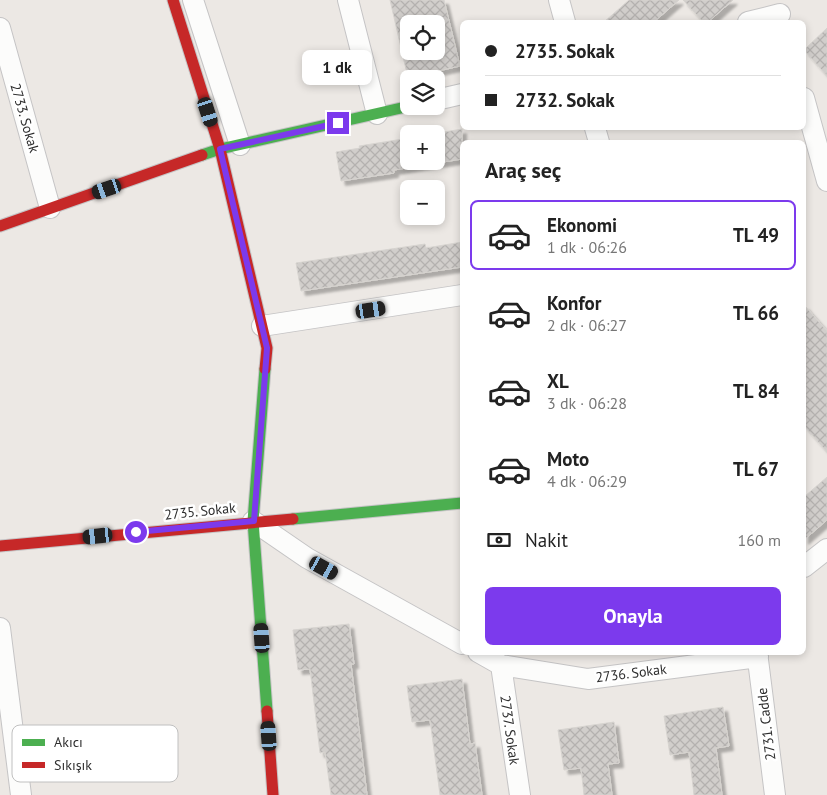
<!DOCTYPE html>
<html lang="tr">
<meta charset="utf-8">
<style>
:root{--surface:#fff;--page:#f2f2f2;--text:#222;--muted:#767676;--line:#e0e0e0;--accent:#7c3aed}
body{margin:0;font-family:"PT Sans",sans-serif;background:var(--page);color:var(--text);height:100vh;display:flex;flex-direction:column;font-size:19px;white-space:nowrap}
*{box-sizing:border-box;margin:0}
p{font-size:16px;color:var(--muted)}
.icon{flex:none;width:28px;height:28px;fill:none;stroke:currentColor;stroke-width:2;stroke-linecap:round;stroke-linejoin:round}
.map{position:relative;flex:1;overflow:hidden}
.sheet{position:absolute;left:460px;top:140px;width:346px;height:515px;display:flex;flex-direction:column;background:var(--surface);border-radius:8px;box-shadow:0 2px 8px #0003}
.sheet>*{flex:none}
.hud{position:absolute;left:460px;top:20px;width:346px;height:110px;border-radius:8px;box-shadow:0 2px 8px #0003;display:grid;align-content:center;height:110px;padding:0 25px;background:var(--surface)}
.buttons{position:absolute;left:400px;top:15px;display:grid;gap:10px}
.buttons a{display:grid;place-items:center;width:45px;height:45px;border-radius:8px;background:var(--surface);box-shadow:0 2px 8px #0003;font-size:25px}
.end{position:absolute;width:22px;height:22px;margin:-11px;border:6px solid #7c3aed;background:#fff;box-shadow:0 0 0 2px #fff}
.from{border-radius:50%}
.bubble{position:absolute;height:35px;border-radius:8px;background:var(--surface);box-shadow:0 2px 8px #0003;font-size:16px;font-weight:600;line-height:35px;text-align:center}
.car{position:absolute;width:15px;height:30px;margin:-15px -8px;border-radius:6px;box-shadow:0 0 4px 1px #0007;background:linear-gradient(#222 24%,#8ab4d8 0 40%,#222 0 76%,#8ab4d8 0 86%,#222 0)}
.hud b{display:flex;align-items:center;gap:18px;height:48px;font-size:19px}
.hud b+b{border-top:1px solid var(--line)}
.hud i{width:12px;height:12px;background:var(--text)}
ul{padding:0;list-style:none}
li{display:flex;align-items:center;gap:15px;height:70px;margin:0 10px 8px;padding:0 15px;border:2px solid transparent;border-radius:8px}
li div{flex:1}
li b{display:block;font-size:19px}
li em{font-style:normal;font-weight:600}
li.selected{border-color:var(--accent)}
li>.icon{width:45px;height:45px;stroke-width:1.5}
h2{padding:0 25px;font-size:22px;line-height:60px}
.pay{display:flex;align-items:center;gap:12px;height:55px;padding:0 25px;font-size:19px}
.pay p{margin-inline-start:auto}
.primary-button{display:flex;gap:10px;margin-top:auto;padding:10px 25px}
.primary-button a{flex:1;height:58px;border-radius:8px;background:var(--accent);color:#fff;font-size:20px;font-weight:600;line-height:58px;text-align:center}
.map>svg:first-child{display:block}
.building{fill:url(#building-cross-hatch);stroke:#d7d4d0;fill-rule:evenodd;filter:url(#shadow)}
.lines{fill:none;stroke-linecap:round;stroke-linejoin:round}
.street-casing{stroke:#c5c4c5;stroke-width:22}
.fast-casing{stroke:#c5c4c5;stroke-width:13}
.jam-casing{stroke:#c5c4c5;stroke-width:13}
.street{stroke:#fcfcfb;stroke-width:20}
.fast{stroke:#4caf50;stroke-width:11}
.jam{stroke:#c62828;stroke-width:11}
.route{stroke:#7c3aed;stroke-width:6}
.labels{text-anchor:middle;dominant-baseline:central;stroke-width:5;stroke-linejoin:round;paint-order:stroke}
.street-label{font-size:14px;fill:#2e2e2e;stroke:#fff}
.key{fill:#fff;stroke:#c0c0c0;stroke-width:1}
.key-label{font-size:14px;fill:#2e2e2e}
</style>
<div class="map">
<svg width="827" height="795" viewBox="0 0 827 795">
<defs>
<pattern id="building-cross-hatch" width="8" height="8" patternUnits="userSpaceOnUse" patternTransform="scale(1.25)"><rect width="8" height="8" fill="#d1cecb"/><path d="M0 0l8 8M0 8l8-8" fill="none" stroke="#b4b1af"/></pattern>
<filter id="shadow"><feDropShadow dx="4.5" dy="4.5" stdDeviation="1" flood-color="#0004"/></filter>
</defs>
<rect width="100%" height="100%" fill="#ece8e4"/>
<path class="building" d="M 390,0 L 444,0 L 460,66 L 408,78 ZM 409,24 L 436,24 L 436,51 L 409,51 Z
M 629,0 L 679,0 L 654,22 L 604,22 Z
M 683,0 L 733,0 L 708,22 L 703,22 Z
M 827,28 L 827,76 L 804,50 Z
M 462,129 L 462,159 L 394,170 L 394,173 L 341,181 L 336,152 L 360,148 L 359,146 L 409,138 L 409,161 L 436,161 L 436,134 L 432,134 Z
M 462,242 L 462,267 L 301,291 L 296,263 L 425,244 L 426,248 Z
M 804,305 L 827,331 L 827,452 L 804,426 Z
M 827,477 L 827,520 L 804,540 L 804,497 Z
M 349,624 L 354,664 L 351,664 L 367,795 L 331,795 L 325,752 L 320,753 L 310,669 L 298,670 L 293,630 Z
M 462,679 L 470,744 L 475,743 L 482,795 L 440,795 L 430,720 L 412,722 L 407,686 Z
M 723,707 L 729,746 L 716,748 L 722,795 L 694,795 L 689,752 L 670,755 L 664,716 Z
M 614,722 L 619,763 L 608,764 L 612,795 L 584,795 L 581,768 L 564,770 L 558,730 Z"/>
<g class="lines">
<g class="street-casing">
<path id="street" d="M 193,0 L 240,145
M 348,0 L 377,114
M 559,0 L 565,22
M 748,22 L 780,14
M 0,28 L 50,208
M 804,98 L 827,181
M 436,100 L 462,94
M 595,128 L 599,142
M 262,326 L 462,295
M 253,521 L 307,558 L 462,644
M 804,567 L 827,549
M 0,628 L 21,795
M 478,652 L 501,665 L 588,679 L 758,657
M 757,652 L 775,795
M 501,665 L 520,795"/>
</g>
<g class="fast-casing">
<path id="fast" d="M 202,155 L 220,149 L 410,106
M 265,369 L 253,521 L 267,711
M 293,519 L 462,503"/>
</g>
<g class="jam-casing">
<path id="jam" d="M 173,0 L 220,149 L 267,348 L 265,369
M 0,226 L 202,155
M 0,546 L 293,519
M 267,711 L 273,795"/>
</g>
<use href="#street" class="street"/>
<use href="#fast" class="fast"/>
<use href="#jam" class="jam"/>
</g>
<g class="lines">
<path class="route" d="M 136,532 L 254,521 L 267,348 L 220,149 L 338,123"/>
</g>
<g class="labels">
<g class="street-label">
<text transform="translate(25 118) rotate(74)">2733. Sokak</text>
<text transform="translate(200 511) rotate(-6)">2735. Sokak</text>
<text transform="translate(631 673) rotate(-7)">2736. Sokak</text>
<text transform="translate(766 724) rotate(-97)">2731. Cadde</text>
<text transform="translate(510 730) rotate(82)">2737. Sokak</text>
</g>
</g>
<rect x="12" y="725" width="166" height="57" rx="8" class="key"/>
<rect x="22" y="739" width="23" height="7" fill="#4caf50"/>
<rect x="22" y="762" width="23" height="6" fill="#c62828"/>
<g class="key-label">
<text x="54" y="747">Akıcı</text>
<text x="54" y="770">Sıkışık</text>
</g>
</svg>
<div class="buttons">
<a><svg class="icon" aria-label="locate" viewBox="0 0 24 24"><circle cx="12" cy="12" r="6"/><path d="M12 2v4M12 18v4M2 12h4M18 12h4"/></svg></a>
<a><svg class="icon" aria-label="layers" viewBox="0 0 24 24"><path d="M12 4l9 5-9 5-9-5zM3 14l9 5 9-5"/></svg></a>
<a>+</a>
<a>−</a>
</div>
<i class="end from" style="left:136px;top:532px"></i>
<i class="end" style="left:338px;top:123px"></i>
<div class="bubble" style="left:302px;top:50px;width:70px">1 dk</div>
<i class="car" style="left:208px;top:112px;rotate:162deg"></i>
<i class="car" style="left:107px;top:189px;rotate:251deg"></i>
<i class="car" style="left:371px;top:310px;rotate:81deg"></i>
<i class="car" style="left:98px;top:536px;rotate:264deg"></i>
<i class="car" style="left:324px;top:568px;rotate:119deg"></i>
<i class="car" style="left:262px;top:638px;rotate:356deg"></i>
<i class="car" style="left:269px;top:736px;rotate:356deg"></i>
<div class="hud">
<b><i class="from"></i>2735. Sokak</b>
<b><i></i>2732. Sokak</b>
</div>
<section class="sheet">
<h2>Araç seç</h2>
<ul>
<li class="selected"><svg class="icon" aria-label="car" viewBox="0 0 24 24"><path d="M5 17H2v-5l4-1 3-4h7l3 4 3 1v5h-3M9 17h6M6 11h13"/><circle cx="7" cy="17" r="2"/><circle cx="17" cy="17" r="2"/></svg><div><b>Ekonomi</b><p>1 dk · 06:26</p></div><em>TL 49</em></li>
<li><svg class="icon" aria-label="car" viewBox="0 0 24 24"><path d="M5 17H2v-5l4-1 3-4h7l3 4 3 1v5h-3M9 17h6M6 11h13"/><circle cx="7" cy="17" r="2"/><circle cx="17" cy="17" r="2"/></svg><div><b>Konfor</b><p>2 dk · 06:27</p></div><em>TL 66</em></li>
<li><svg class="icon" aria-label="car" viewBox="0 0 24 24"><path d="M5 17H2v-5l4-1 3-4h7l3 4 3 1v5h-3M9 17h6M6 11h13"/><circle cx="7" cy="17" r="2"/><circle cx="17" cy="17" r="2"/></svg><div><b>XL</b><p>3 dk · 06:28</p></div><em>TL 84</em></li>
<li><svg class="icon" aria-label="car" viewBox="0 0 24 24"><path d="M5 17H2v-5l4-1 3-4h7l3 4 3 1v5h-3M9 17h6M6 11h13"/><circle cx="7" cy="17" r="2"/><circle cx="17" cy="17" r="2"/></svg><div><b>Moto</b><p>4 dk · 06:29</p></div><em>TL 67</em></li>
</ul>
<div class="pay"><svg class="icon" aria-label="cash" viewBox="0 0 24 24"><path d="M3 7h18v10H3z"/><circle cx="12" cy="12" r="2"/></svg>Nakit<p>160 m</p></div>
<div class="primary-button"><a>Onayla</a></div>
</section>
</div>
